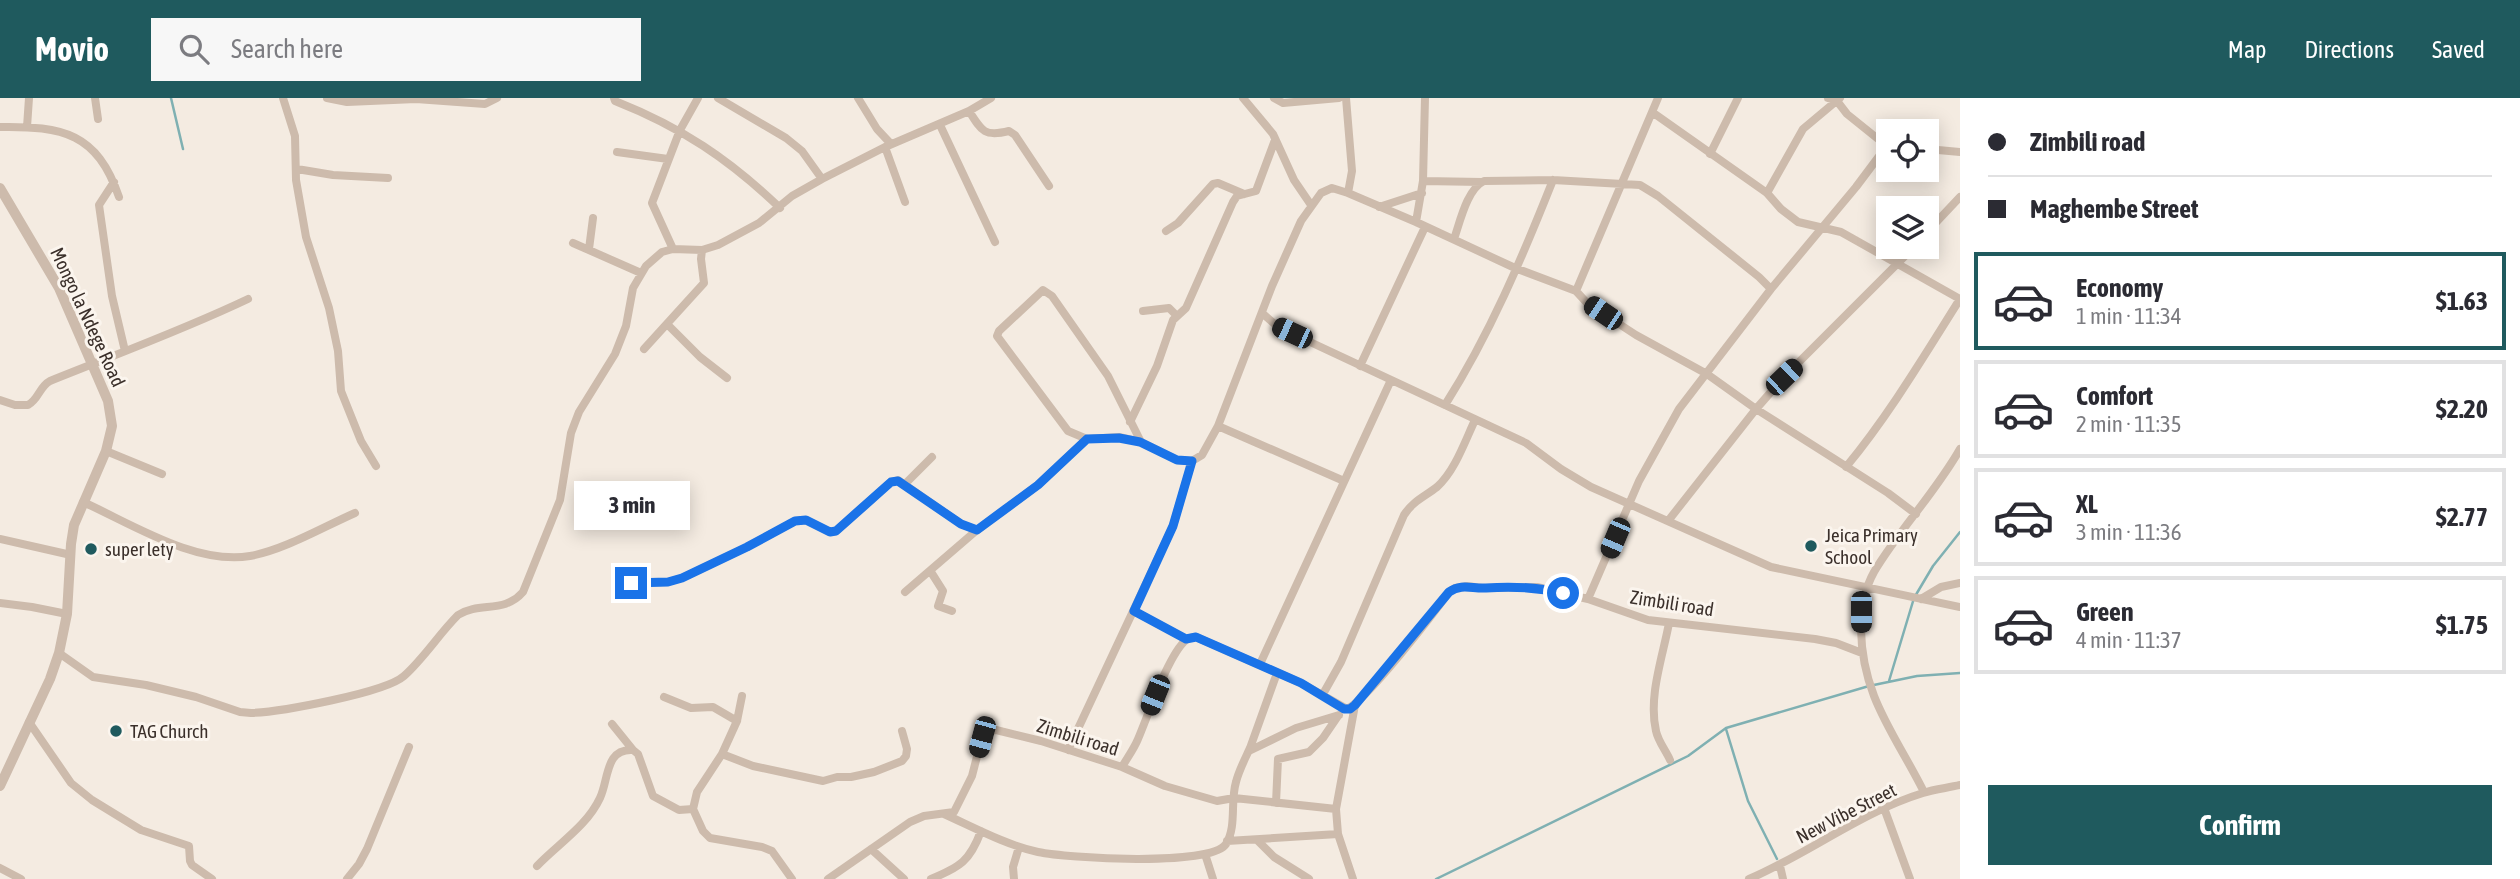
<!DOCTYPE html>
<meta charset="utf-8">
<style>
:root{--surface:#fff;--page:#f7f7f7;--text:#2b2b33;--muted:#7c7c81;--line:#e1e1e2;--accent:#1f5a5e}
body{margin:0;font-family:"Asap Condensed",sans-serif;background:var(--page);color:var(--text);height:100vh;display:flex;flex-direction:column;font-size:26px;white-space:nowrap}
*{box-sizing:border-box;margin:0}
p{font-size:23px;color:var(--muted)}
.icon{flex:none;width:38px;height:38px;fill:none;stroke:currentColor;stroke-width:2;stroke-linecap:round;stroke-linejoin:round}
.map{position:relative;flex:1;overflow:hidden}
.side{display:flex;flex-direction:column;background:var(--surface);width:560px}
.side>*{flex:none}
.banner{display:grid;align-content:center;height:154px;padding:0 28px;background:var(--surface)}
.fabs{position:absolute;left:1876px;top:21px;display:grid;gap:14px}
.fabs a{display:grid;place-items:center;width:63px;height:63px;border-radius:0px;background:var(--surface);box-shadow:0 4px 18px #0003;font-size:35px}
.end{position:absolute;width:32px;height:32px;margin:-16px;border:9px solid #1a73e8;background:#fff;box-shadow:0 0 0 4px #fff}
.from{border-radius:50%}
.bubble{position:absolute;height:49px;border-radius:0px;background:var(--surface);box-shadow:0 4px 18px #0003;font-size:23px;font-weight:700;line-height:49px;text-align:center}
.car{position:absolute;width:21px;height:42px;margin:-21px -10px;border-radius:9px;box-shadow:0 0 5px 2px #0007;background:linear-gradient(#222 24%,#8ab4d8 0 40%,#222 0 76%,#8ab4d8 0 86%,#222 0)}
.banner b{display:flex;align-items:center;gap:24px;height:66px;font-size:26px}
.banner b+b{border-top:2px solid var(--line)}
.banner i{width:18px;height:18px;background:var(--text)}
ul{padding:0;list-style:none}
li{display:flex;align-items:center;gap:21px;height:98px;margin:0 14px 10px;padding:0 14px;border:4px solid var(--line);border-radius:0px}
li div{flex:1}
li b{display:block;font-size:26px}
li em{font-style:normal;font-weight:700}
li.on{border-color:var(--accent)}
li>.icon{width:63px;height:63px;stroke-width:1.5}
.primary-button{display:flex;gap:14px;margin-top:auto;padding:14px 28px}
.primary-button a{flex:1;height:80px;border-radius:0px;background:var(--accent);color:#fff;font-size:28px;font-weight:700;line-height:80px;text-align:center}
header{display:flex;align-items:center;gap:42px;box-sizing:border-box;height:98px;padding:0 35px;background:var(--accent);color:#fff}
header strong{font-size:33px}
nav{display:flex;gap:38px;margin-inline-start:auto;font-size:24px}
.search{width:490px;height:63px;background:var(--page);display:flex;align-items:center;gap:18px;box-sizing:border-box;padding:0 24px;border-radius:0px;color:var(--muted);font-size:26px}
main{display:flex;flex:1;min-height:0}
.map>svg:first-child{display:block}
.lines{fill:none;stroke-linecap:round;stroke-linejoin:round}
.stream{stroke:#7fb0b2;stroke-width:2.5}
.minor{stroke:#cdbbac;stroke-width:8}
.tertiary{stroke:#cdbbac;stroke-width:10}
.route{stroke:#1a73e8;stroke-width:9}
.poi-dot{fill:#1f5a5e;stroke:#fbf5ee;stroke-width:2.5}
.labels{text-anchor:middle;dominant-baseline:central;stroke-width:6;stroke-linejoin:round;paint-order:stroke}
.street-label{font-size:19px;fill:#3b302b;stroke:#fbf5ee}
.poi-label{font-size:19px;fill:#3b302b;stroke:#fbf5ee;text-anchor:start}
</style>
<header>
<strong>Movio</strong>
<div class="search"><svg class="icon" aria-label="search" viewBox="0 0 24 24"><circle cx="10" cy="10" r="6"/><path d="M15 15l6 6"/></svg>Search here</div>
<nav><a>Map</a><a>Directions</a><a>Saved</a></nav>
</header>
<main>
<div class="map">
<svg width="1960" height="781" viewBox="0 0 1960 781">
<rect width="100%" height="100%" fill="#f4ebe1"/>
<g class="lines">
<path class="stream" d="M 171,0 L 183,51
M 1889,583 L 1914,500 L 1933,468 L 1960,434
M 1726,631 L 1748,703 L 1777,761
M 1436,781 L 1688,658 L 1726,630 L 1869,588 L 1917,578 L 1960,575"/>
<path class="minor" d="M 95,0 L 98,21
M 283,0 L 295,38 L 296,82 L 306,139 L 329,210 L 338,253 L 341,293 L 361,343 L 376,368
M 327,0 L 347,4 L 416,1 L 485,6 L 497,0
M 614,0 L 615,3 C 681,29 729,61 780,110
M 718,0 L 786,40 L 802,53 L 822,81
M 858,0 L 877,31 L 891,46
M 1243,0 L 1273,36 L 1294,82 L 1311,107
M 1274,0 L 1283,5 L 1339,0
M 1346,0 L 1352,73 L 1348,95
M 1828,0 L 1837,3 L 1847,16 L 1888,49
M 969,13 C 982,34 985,39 1009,33 L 1015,37 L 1049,88
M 1652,14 L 1767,95 L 1781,111 L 1798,124 L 1841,134 L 1960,201
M 940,27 L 995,144
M 0,29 C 63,28 97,35 119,99
M 27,29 L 29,0
M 885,49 L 905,104
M 1927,51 L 1960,54
M 617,54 L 668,61
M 1710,56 L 1738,0
M 297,71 L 333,77 L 388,80
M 1423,83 L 1482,84
M 114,84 L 99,107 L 112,198 L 125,253
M 1767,95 L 1803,31 L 1840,0
M 1379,109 L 1422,95
M 1416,124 L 1423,83 L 1425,0
M 1166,133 L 1178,125 L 1213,86 L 1218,85 L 1244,96
M 1927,134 L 1960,99
M 1454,141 C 1460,124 1467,91 1484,83 L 1553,82 L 1640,87 L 1658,98 L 1759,179 L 1771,191
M 573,145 L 641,175
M 589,151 L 593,120
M 673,151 L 652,105 L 680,32 L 698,0
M 1576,193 L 1658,0
M 1143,213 L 1169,210 L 1176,217
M 1262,215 L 1278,229 L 1526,345 L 1561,371 L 1591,389 L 1771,469 L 1960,509
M 667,226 L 700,259 L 727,280
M 644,251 L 704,185 L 701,161 L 702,152
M 1360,268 L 1425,129
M 0,302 L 15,307 L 28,307 C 39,301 39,289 50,283 C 117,256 183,232 248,201
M 1445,307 C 1490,236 1522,160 1553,82
M 1130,324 L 1157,268 L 1173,222 L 1186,210 L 1233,104 L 1237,98 L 1256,93 L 1275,42
M 1218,328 L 1344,383
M 1087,341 L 1068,333 L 997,238 L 999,233 L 1043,192 L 1052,198 L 1108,278 L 1141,344
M 106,353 L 162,376
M 1846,369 C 1889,317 1924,258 1960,201
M 905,386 L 932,359
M 83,404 C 132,426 195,467 250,458 C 284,452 323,429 355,415
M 1668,423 L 1756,311 L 1784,279 L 1914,149
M 0,441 L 71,457
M 931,474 L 943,493 L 938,508 L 952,513
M 631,485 L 668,484 L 682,480 L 747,449 L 795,423 L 806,422 L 830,434 L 836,433 L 891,384 L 898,382 L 961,426 L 977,432
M 905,494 L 977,432 L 1038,387 L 1087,341 L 1119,339 L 1141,344 L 1177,362 L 1192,363 L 1202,357 L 1218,328 L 1272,188 L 1301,123 L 1321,95 L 1332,90 L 1348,95 L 1416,124 L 1515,170 L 1576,193 L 1587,205 L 1636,237 L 1707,276 L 1756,311 L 1888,395 L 1916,416
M 1588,501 L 1639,383 L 1679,311 L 1771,191 L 1856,89 L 1886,49
M 1921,501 L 1941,489 L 1960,485
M 0,505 L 32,509 L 67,516
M 1134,513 L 1186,541
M 1669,525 C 1663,558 1648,598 1656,633 C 1658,643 1666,653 1670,662
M 59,555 L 93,579 L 146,587 L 196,599 L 240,614 L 251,615 C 279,614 385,595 404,578 C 424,560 439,536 458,517 C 480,503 504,516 523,494 L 560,402 L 571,335 L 579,314 L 615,256 L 626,228 L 633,190 L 646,168 L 662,154 L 673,151 L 702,152 L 718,147 L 759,125 L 792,98 L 822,81 L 885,49 L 969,13 L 991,0
M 1260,566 L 1391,282
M 1323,596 L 1341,564 L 1404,417 C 1413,403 1424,399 1437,389 C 1455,373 1465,343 1475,322
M 742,598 L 737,623 L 722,656 L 697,694 L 693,711 L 703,733 L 710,740 L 762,749 L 772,753 L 792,781
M 664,599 L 691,610 L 713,609 L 737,623
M 29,624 L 71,685 L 92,702 L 141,732 L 189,748 L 190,763 L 192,767 L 212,781
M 612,626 L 633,652
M 1068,652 L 1173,428 L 1192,363
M 1249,653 L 1296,630 L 1339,617
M 722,656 L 753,668 L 823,683 L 837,679 L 851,679 L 874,674 L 902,663 L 906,658 L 907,651 L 902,633
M 1122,669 L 1165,688 L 1217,703 L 1234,700 L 1336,711
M 1924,694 C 1895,636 1862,599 1861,531 C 1861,511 1864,492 1874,474 C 1899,432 1935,395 1960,351
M 1276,705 L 1278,661 L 1309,654 L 1323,640 L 1338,618
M 1884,710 L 1910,781
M 944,716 C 975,730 1006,747 1038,754 C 1066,760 1211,769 1226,746 C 1237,728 1230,704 1236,684 C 1239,672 1245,661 1250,650 C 1259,625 1268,600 1277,575
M 1257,742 L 1274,759 L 1309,781
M 1227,743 L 1338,736
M 871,751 L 904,781
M 1205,756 L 1213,781
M 537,768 C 558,746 587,728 600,700 C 609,681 605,650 633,652 L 638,656 L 653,698 L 679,712 L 693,711
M 1780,768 L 1783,781
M 0,770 L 21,781
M 347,781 L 359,766 L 367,751 L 409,649
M 828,781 L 910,724 L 924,718 L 954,714 L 972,678 L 982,639 L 989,633 L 996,632 L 1041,643 L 1122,669 C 1127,660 1134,651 1138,641 C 1148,618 1168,557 1186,542 C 1189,539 1191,540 1196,539 L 1301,585 L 1347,611 C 1366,603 1434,515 1449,494 L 1455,490 L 1467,488 L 1482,490 L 1537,489 L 1588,501 L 1648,522 L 1815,541 L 1836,545 L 1862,555
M 931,781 C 960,769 970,763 981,733
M 1014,781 L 1013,769 L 1019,749
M 1353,781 L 1338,736 L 1336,711 L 1355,607
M 1749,781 C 1808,756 1861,714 1923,695 C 1935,691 1948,690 1960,687"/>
<path class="tertiary" d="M 0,90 L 59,190 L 108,303 L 112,328 L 106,353 L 74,427 L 71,446 L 67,516 L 59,555 L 50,581 L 0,688"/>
</g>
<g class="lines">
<path class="route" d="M 631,485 L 668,484 L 682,480 L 747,449 L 795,423 L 806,422 L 830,434 L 836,433 L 891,384 L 898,383 L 961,426 L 977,432 L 1038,387 L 1087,341 L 1119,340 L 1140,344 L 1177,362 L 1192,363 L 1173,428 L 1134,513 L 1186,541 L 1196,539 L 1301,585 L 1344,611 L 1350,611 L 1355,607 L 1449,494 C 1462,485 1472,491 1486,490 C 1513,488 1536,489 1563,495"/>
</g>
<g class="poi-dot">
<circle cx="1811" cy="448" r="7"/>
<circle cx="91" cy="451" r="7"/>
<circle cx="116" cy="633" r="7"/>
</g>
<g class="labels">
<g class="street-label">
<text transform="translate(88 219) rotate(65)">Mongo la Ndege Road</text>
<text transform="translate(1672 505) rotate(9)">Zimbili road</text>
<text transform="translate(1078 639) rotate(17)">Zimbili road</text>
<text transform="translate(1846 715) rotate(-27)">New Vibe Street</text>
</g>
<g class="poi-label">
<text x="1825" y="437">Jeica Primary<tspan x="1825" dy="22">School</tspan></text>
<text x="105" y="451">super lety</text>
<text x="130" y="633">TAG Church</text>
</g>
</g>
</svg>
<div class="fabs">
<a><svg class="icon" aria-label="locate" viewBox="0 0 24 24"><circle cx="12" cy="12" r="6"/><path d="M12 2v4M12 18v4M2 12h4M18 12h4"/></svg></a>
<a><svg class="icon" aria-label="layers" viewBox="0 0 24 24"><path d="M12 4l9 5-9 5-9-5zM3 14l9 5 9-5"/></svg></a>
</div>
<i class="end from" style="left:1563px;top:495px"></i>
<i class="end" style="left:631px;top:485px"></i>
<div class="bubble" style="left:574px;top:383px;width:116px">3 min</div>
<i class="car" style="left:1603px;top:215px;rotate:304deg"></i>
<i class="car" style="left:1292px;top:235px;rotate:295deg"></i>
<i class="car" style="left:1784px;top:279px;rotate:46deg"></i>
<i class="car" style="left:1615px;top:440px;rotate:203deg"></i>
<i class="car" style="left:1861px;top:514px;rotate:180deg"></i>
<i class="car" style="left:1155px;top:597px;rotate:202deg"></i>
<i class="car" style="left:982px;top:639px;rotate:195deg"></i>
</div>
<section class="side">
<div class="banner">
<b><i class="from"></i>Zimbili road</b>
<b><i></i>Maghembe Street</b>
</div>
<ul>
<li class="on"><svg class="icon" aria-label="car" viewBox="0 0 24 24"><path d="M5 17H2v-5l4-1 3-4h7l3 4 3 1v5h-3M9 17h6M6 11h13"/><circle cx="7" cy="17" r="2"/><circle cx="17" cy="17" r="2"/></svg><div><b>Economy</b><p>1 min · 11:34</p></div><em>$1.63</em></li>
<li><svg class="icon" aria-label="car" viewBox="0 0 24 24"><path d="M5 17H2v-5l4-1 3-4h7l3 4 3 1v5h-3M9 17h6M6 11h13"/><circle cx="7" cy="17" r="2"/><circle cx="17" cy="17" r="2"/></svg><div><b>Comfort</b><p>2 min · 11:35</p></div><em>$2.20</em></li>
<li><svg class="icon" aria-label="car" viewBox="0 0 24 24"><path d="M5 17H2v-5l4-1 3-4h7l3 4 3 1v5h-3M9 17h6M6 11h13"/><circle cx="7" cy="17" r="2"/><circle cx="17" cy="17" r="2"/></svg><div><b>XL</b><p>3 min · 11:36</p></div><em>$2.77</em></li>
<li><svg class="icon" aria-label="car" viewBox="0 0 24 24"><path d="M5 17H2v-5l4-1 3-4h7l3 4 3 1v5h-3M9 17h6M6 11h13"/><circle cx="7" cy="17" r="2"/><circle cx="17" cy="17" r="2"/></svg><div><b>Green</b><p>4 min · 11:37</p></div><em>$1.75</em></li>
</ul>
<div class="primary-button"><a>Confirm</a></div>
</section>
</main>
